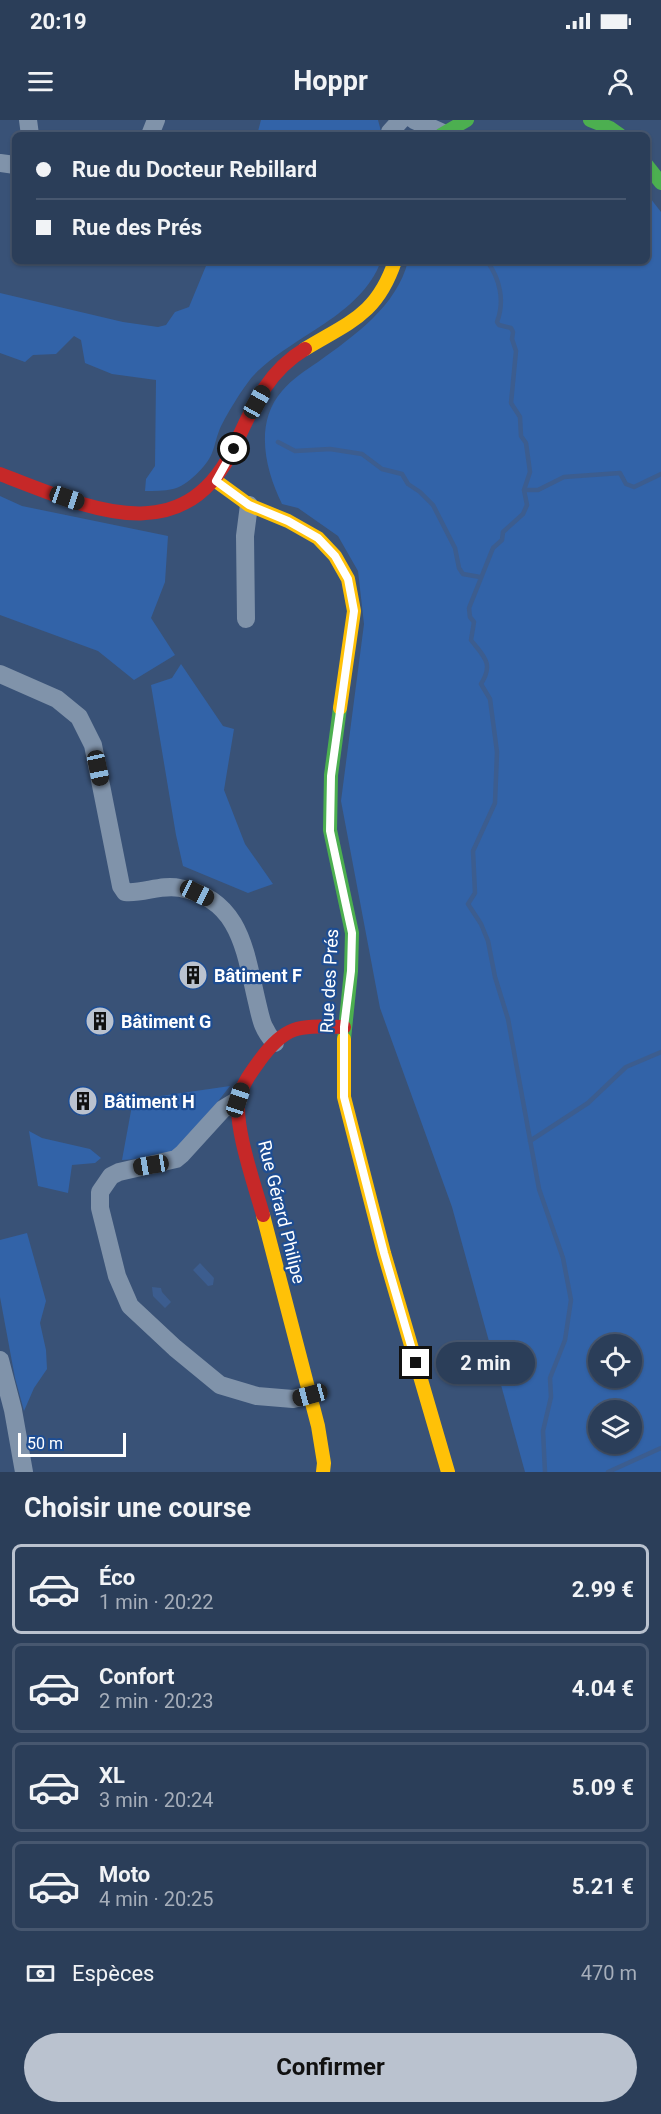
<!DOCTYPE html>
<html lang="fr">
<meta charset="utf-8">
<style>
:root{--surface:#2b3e59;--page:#374962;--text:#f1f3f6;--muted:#a6aeba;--line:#47576f;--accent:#bac2cf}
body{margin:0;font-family:Roboto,sans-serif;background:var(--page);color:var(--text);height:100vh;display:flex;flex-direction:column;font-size:22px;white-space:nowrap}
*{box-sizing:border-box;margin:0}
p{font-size:20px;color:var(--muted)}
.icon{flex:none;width:33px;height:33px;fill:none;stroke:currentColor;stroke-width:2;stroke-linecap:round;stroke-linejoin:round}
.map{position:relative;height:1352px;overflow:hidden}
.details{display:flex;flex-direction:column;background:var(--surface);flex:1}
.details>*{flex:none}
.banner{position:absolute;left:12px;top:12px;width:638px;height:132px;border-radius:9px;box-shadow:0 2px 4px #0004,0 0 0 2px var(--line);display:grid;align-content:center;height:132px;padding:0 24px;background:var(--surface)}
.controls{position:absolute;left:588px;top:1214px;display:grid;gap:12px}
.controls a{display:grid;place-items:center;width:54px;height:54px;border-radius:50%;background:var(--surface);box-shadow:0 2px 4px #0004,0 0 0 2px var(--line);font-size:30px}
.scale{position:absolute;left:18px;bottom:15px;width:108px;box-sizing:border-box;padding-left:6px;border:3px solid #fff;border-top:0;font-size:16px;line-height:21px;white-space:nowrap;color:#fff;-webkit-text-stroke:4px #1e4d92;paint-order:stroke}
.end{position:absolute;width:27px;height:27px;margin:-14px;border:8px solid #fff;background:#111;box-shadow:0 0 0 3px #111}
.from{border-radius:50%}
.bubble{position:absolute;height:42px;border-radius:21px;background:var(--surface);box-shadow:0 2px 4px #0004,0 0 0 2px var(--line);font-size:20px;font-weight:700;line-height:42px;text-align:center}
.car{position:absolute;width:18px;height:36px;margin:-18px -9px;border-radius:8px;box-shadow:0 0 4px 2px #0007;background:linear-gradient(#222 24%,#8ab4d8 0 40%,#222 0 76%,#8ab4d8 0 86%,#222 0)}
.banner b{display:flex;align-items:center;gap:21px;height:57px;font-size:22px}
.banner b+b{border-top:2px solid var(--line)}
.banner i{width:15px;height:15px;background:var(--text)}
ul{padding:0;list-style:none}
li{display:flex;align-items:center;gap:18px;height:90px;margin:0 12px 9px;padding:0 12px;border:3px solid var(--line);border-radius:9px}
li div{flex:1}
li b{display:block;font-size:22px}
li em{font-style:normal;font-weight:700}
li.on{border-color:var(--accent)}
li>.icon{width:54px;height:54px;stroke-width:1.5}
h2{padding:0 24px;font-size:27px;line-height:72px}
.pay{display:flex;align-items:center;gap:15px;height:66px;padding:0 24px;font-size:22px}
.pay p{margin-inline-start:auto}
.button{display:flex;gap:12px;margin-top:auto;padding:12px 24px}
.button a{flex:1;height:69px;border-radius:36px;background:var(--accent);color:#111;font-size:24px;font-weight:700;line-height:69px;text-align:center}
.status{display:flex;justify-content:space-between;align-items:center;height:42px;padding:0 30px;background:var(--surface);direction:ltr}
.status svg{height:16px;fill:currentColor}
header{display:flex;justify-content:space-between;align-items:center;height:78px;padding:0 24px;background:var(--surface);font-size:27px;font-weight:700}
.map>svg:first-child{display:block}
.green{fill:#3263a8;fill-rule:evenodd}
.water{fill:#3c5d8f}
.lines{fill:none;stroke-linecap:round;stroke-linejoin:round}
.stream{stroke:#3c5d8f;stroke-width:4.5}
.street{stroke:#8093aa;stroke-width:18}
.fast{stroke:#4caf50;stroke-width:14}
.slow{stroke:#ffc107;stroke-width:14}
.jam{stroke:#c62828;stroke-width:14}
.route{stroke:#fff;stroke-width:8}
.labels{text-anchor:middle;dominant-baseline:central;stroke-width:4.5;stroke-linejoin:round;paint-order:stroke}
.poi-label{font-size:18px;font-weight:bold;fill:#fff;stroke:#1e4d92;text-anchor:start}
.street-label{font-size:18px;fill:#fff;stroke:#1e4d92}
</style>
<div class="status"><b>20:19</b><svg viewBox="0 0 49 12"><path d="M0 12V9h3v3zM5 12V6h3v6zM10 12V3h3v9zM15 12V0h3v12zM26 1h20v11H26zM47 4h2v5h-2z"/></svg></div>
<header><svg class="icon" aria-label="menu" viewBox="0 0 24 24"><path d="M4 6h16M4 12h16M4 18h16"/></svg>Hoppr<svg class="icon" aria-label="person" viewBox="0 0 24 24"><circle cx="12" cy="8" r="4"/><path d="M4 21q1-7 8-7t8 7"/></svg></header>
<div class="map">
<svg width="661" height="1352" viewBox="0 0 661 1352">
<rect width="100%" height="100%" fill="#395277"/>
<path class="green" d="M 261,0 L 378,0 L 382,15 L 257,15 Z
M 503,10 L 572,11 L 580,15 L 495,15 Z
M 647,74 L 661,92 L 661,1352 L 525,1352 L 452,1087 L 380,888 L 341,681 L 364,504 L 358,451 L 338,416 L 298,388 L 282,384 C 265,349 254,303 282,271 C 292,259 306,250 318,242 C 354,216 397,186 408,141 L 646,141 ZM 598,1224 L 632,1224 L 632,1257 L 598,1257 ZM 598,1290 L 632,1290 L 632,1323 L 598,1323 Z
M 208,141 L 381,141 C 360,197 292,215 253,256 C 244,266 224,298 219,311 C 216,318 215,326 212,333 C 207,346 187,366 173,369 C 164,371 154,371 145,371 L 146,359 L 155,346 L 156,260 L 112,254 L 85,243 L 81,220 L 74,216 L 56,234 L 33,235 L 25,242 L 0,233 L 0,173 L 123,202 L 158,207 L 166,205 L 175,192 L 189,187 Z
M 0,376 L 22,386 L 168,416 L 165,462 L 151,498 L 175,535 L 134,560 L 98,531 L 0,495 Z
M 181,544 L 223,606 L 234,609 L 224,670 L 245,724 L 273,764 L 248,773 L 183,746 L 176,715 L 151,565 L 172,558 Z
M 230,966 L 190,1017 L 165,1037 L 122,1040 L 133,980 Z
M 29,1011 L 42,1018 L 90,1029 L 101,1038 L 95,1043 L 72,1045 L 68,1073 L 38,1066 Z
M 27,1113 L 46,1181 L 40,1203 L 46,1230 L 47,1249 L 34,1268 L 24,1291 L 15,1258 L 0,1177 L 0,1120 Z"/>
<path class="water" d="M 200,1143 L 214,1158 L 213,1165 L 208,1166 L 193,1150 Z
M 152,1167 L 161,1168 L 162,1172 L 171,1182 L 165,1188 L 153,1176 Z"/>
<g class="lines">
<path class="stream" d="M 487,141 C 500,159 505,181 497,202 L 499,205 L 511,208 L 513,212 L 512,219 L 516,231 L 511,283 L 520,297 L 521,316 L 526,323 L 530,352 L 524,370 L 527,385 L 523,394 L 503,412 L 502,420 L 493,428 L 469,488 L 470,497 L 474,502 L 471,520 C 484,537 494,543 481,564 L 490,579 L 497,632 L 495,683 L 473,731 L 475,773 L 468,784 L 481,804 L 488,821 L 495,857 L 508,899 L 539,1069 L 563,1138 L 571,1180 L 565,1220 L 550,1258 L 551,1277 L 543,1311 L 545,1352
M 278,322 L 295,331 L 330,329 L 362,334 L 382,349 L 402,354 L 408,364 L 420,372 L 433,385 L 455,428 L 459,448 L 463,454 L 480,457
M 524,370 L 538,370 L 564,357 L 620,353 L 626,364 L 634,367 L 661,354
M 530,1021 L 588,983 L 626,947 L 661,932
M 608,1352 L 661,1328"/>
<path class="street" d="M 28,0 L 30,15
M 414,0 L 443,13
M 150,15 L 156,0
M 396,15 L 390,12 L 401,0
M 0,43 L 15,45
M 246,499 L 245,416 L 249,385
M 0,554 L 57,579 L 79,597 L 93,625 L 121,766 L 125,772 C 143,774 161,764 180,768 C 241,779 245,832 257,882 C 261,899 262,909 275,923
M 238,980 L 223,989 L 182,1034 L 176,1039 L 119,1052 L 111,1056 L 100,1072 L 100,1088 L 117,1156 L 130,1186 L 175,1228 L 220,1265 L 257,1276 L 293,1279 L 310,1275
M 0,1240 L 13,1290 L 24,1352"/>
<path class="fast" d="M 590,0 L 610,8 L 620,15
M 441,15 L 467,0
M 646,44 L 661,63
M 340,588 L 331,655 L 330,710 L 352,813 L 351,851 L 344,919"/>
<path class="slow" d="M 305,229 C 349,202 377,195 395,141
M 216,361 L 249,385 L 288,401 L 318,418 L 335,436 L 348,459 L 354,491 L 340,588
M 344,919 L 344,977 L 384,1133 L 448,1352
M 263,1095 L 318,1306 L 324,1343 L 323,1352"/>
<path class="jam" d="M 0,354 C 87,387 185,436 236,323 C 253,286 268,251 305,229
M 263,1095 C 255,1066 233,1004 239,977 C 243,963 252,951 260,940 C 287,903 301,906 344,907"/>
</g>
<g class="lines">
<path class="route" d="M 234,329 L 216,361 L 249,385 L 288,401 L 318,418 L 335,436 L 348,459 L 354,491 L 331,656 L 330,711 L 352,813 L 351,851 L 344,907 L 344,977 L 384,1133 L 416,1243"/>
</g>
<defs>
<g id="building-disc" transform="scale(1.5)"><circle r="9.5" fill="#bac2cf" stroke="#1e4d92"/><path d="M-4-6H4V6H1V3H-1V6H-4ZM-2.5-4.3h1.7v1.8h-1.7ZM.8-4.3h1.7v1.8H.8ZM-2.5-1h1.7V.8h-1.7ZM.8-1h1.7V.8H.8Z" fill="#111"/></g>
</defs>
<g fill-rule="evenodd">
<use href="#building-disc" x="193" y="855"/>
<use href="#building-disc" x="100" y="901"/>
<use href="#building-disc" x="83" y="981"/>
</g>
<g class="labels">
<g class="poi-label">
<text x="214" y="855">Bâtiment F</text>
<text x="121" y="901">Bâtiment G</text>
<text x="104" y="981">Bâtiment H</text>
</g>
<g class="street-label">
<text transform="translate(329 861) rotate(-87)">Rue des Prés</text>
<text transform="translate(282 1092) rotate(76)">Rue Gérard Philipe</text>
</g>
</g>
</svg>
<div class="controls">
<a><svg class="icon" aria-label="locate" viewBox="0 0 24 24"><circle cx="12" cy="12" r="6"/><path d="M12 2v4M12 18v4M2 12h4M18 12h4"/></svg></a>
<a><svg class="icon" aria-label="layers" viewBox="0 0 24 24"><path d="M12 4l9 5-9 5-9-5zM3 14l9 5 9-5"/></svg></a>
</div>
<div class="scale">50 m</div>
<i class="end from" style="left:234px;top:329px"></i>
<i class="end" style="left:416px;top:1243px"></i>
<div class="bubble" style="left:436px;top:1222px;width:99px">2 min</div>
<i class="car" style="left:257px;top:282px;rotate:29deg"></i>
<i class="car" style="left:67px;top:378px;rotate:109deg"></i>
<i class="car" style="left:98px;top:648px;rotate:168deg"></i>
<i class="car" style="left:197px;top:773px;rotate:116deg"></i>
<i class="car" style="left:238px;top:980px;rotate:18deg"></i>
<i class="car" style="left:151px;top:1045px;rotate:261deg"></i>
<i class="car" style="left:310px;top:1275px;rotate:255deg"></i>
<div class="banner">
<b><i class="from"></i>Rue du Docteur Rebillard</b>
<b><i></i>Rue des Prés</b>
</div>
</div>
<section class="details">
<h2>Choisir une course</h2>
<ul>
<li class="on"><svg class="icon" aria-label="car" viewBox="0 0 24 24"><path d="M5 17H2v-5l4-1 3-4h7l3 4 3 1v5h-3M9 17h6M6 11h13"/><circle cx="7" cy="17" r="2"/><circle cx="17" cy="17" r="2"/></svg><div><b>Éco</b><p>1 min · 20:22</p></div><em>2.99 €</em></li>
<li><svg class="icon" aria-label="car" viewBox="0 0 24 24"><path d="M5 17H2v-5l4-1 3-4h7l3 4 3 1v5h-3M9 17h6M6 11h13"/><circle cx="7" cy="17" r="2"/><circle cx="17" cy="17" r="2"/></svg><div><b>Confort</b><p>2 min · 20:23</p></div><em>4.04 €</em></li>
<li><svg class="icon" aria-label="car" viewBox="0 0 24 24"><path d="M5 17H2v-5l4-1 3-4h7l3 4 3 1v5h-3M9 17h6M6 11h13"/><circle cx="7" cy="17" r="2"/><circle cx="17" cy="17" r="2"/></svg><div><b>XL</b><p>3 min · 20:24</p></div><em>5.09 €</em></li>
<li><svg class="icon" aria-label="car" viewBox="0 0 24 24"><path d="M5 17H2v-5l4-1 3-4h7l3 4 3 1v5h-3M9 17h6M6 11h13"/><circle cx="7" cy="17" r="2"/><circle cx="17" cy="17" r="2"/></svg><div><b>Moto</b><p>4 min · 20:25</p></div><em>5.21 €</em></li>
</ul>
<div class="pay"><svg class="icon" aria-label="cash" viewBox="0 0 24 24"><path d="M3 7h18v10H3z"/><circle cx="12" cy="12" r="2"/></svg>Espèces<p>470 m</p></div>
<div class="button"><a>Confirmer</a></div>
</section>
